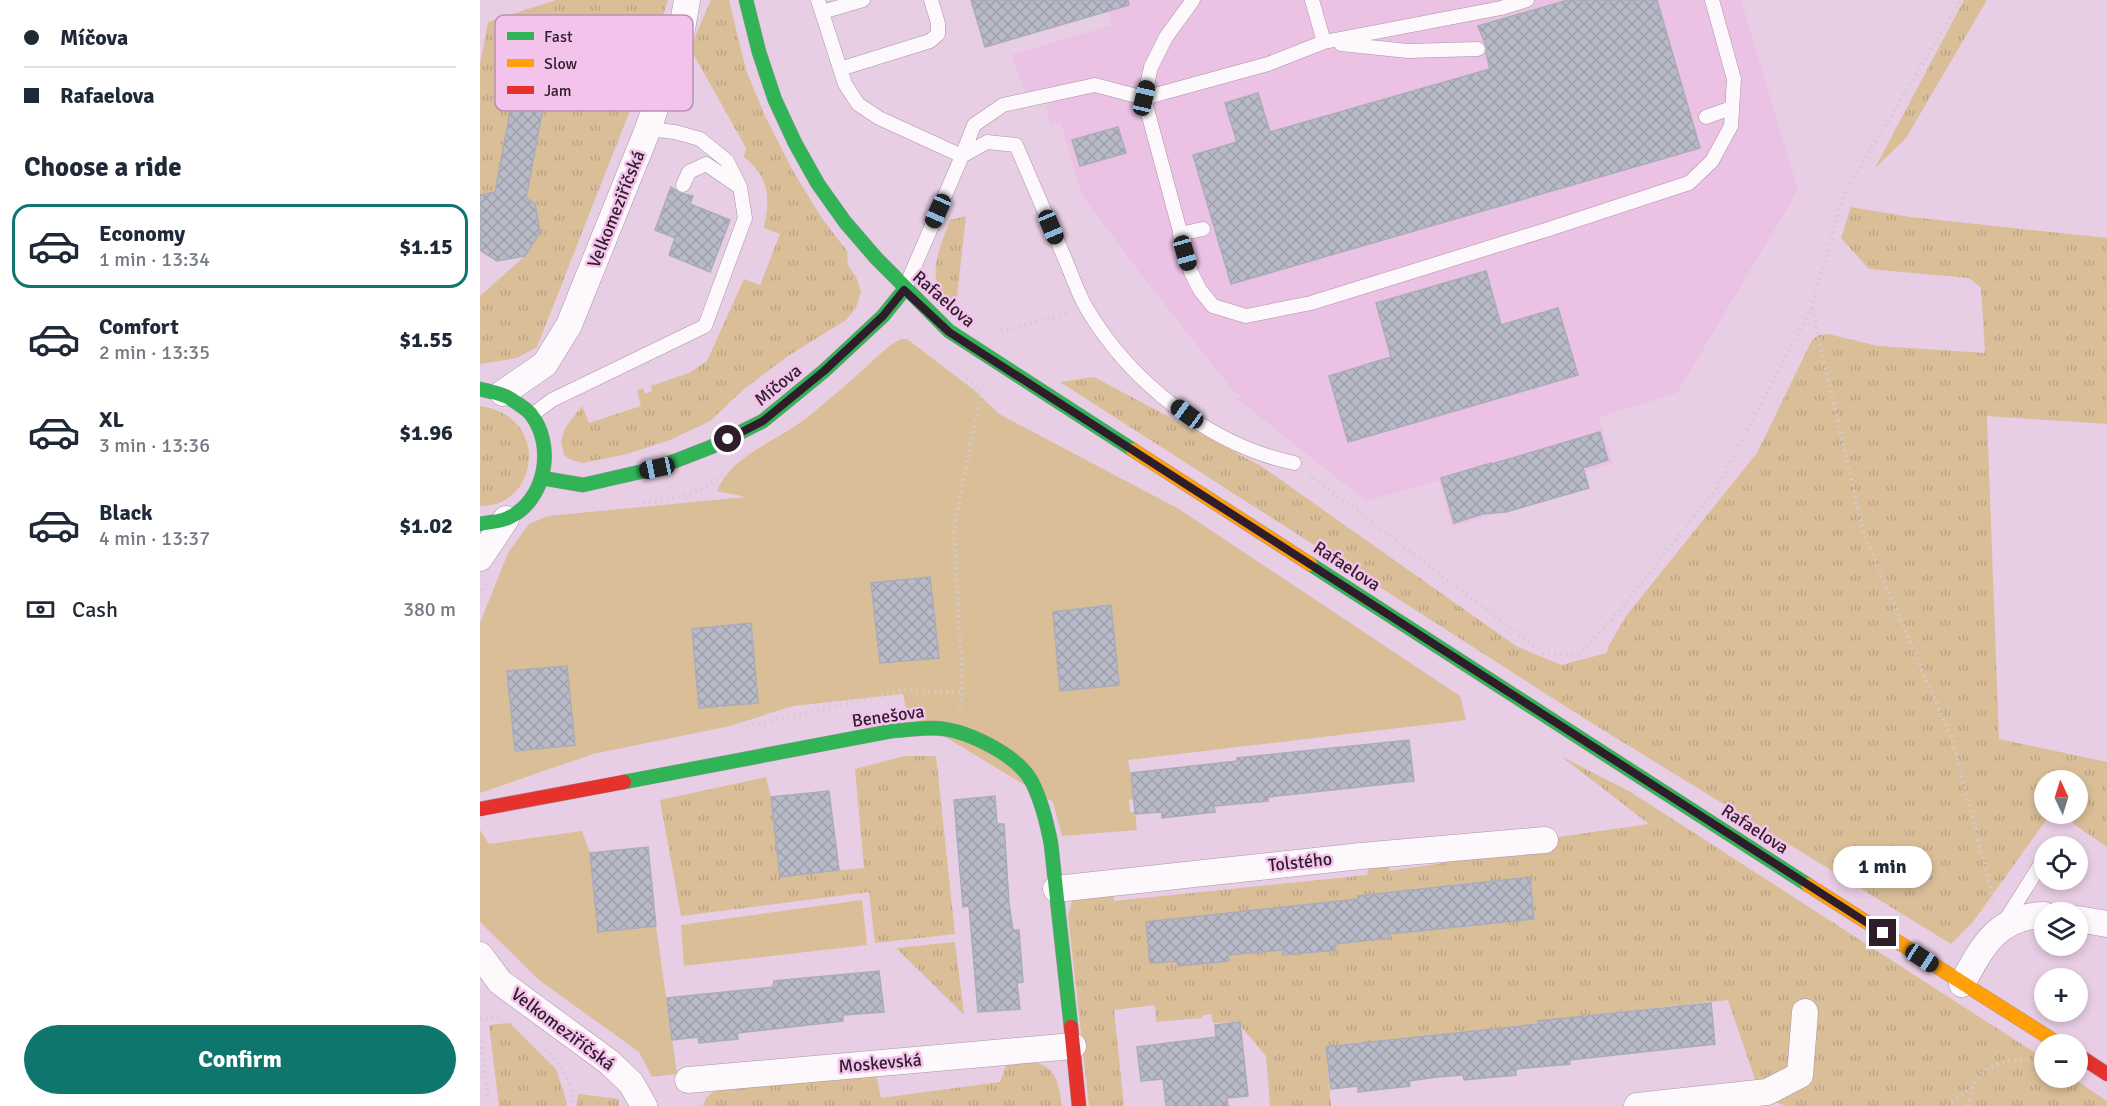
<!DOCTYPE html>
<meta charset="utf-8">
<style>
:root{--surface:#fff;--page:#f2f2f3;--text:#1f2937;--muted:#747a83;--line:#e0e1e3;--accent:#0f766e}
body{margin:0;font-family:Signika,sans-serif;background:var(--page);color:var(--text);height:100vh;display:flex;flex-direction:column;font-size:22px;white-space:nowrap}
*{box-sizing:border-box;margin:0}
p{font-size:20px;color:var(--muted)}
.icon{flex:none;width:33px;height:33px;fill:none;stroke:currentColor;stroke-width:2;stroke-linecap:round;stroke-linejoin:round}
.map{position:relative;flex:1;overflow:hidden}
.side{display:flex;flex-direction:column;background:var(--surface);width:480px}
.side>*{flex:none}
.banner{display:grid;align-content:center;height:132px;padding:0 24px;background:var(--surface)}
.needle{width:39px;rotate:356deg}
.fabs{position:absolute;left:1554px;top:770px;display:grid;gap:12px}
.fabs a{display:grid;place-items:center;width:54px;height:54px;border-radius:50%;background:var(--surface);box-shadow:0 3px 9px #0003;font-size:30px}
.end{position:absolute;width:27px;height:27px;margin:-14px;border:8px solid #2f1d2c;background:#fff;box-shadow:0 0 0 3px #fff}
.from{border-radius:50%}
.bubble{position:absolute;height:42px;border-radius:21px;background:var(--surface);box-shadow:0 3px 9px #0003;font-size:20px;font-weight:700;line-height:42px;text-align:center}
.car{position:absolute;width:18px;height:36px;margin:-18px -9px;border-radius:8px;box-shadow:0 0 4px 2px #0007;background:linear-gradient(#222 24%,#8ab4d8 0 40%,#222 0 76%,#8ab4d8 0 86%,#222 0)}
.banner b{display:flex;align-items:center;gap:21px;height:57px;font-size:22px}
.banner b+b{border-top:2px solid var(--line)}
.banner i{width:15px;height:15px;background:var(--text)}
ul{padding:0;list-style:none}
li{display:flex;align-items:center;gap:18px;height:84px;margin:0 12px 9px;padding:0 12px;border:3px solid transparent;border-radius:18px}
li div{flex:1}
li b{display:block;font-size:22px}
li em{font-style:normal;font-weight:700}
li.current{border-color:var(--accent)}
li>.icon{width:54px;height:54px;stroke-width:1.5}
h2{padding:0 24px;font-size:27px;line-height:72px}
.pay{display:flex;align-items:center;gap:15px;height:66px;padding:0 24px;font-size:22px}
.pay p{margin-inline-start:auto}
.cta{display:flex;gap:12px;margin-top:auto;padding:12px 24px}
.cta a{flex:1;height:69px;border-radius:36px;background:var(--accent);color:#fff;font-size:24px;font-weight:700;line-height:69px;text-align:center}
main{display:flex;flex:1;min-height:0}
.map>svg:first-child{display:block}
.built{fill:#ebc1e4}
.grass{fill:url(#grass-tufts)}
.park{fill:#d9be98}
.building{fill:url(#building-cross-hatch);stroke:#aaacb9;stroke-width:1.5}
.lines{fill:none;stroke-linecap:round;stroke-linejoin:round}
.lane-casing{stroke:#a894a5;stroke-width:15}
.street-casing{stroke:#a894a5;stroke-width:27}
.fast-casing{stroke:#a894a5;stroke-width:15}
.slow-casing{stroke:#a894a5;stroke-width:15}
.jam-casing{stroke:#a894a5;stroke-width:15}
.path{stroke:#d3cbd1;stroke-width:4;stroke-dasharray:1.5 4.5;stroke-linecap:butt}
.lane{stroke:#fcf8fb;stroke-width:14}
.street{stroke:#fcf8fb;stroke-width:26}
.fast{stroke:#30b455;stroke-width:14}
.slow{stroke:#ff9f0a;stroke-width:14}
.jam{stroke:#e5322d;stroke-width:14}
.route{stroke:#2f1d2c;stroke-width:8}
.labels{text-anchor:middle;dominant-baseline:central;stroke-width:5;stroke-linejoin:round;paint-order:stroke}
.street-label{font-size:18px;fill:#2f1d2c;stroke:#f3c3eb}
.key{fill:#f3c3eb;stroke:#b891b2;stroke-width:1.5}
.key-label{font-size:16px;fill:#2f1d2c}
</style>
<main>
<section class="side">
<div class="banner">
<b><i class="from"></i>Míčova</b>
<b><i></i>Rafaelova</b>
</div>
<h2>Choose a ride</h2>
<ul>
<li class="current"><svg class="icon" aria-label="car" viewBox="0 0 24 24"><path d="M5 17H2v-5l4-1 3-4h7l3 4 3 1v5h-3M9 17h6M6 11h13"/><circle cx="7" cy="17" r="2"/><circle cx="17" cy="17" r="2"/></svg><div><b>Economy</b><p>1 min · 13:34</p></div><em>$1.15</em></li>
<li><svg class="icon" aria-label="car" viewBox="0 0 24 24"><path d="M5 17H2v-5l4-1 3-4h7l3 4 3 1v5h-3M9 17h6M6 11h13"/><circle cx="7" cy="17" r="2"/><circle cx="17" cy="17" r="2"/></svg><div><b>Comfort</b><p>2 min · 13:35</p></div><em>$1.55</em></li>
<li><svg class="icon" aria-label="car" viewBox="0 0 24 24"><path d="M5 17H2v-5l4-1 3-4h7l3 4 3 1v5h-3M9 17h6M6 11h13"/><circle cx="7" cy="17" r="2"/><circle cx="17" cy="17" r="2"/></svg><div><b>XL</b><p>3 min · 13:36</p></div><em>$1.96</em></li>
<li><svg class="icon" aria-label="car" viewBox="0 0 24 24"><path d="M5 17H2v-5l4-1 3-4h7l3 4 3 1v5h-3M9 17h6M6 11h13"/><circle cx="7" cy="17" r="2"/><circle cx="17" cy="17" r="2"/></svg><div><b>Black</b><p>4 min · 13:37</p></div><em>$1.02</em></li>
</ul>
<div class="pay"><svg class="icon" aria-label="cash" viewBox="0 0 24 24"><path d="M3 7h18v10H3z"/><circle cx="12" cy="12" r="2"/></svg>Cash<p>380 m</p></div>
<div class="cta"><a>Confirm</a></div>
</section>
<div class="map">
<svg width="1627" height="1106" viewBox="0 0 1627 1106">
<defs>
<pattern id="grass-tufts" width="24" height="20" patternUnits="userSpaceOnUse" patternTransform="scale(1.5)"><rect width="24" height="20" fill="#d9be98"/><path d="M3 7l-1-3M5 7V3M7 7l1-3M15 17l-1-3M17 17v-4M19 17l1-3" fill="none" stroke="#bba383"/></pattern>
<pattern id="building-cross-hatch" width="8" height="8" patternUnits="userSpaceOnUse" patternTransform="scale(1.5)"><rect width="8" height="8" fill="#b8bac7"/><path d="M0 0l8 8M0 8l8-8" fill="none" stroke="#9e9fab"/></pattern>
</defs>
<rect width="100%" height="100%" fill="#e8cee4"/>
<path class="built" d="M 625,0 L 1261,0 L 1318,190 L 1197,393 L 1119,417 L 1133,464 L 1026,494 L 1028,510 L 972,527 L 959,480 L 886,501 L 756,398 L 762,398 L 751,388 L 660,273 L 602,195 L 581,123 L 570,124 L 564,92 L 546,94 L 531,55 L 632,25 Z"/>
<path class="grass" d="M 76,0 L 188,0 L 171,57 L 57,347 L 37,358 L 0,364 L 0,296 L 45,256 L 60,232 L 55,204 L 46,198 L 69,76 L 38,70 L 15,192 L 4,194 L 0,199 L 0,64 L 8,22 Z
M 231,0 L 249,0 L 266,70 L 285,116 L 313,171 L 341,217 L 367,251 L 368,265 L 376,277 L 381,291 L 376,308 L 366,320 L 308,356 L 264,389 L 230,421 L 190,440 L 147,454 L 103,463 L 91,460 L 84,455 L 81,441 L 85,428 L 102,406 L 109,423 L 161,406 L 157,391 L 163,388 L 165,394 L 172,391 L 171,386 L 209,373 L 227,361 L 264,279 L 280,285 L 300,234 L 284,228 C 290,197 290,178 264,157 L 266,148 L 210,48 Z
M 1484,0 L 1507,0 L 1426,138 L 1395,168 Z
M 1371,207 L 1430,217 L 1627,238 L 1627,424 L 1507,416 L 1519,739 L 1627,762 L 1627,847 L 1578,813 L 1598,813 L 1598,780 L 1564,780 L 1564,813 L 1571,813 L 1493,922 L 1471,944 L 1102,717 L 580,382 L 614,377 L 781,466 L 1036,646 L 1081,665 L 1127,653 L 1128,647 L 1146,616 L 1277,453 L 1332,340 L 1339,335 L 1348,334 L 1398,346 L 1505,353 L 1501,288 L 1489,278 L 1389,269 L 1361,238 Z
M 486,216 L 475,314 C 444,281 456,257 470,220 Z
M 0,406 C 73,417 57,508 0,506 Z
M 425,756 L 456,756 L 475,934 L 395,943 L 389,892 L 201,916 L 180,800 L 286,777 L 291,797 L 300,876 L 384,868 L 375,769 Z
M 1082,757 L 1149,791 L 1546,1047 L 1564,1059 L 1564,1077 L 1591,1077 L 1627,1101 L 1627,1106 L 1306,1106 L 1281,1097 L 1248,1000 L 1059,1021 L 1058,1024 L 846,1048 L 851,1106 L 790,1106 L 786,1056 L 757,1022 L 733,1023 L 731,1014 L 723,1015 L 722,1018 L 676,1022 L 675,1005 L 634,1010 L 644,1106 L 609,1106 L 588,915 L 597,885 L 629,874 L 634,901 L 887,875 L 895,846 L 909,844 L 909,871 L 1010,856 L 1050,841 L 1169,824 Z
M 475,942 L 484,1015 L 416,948 Z
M 30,1023 L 76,1069 L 87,1103 L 86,1106 L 19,1106 L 9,1025 Z
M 548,1061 C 577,1065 578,1081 582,1106 L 223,1106 L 226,1098 L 239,1087 L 395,1069 L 401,1098 L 520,1082 L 527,1062 Z
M 98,1094 L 139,1099 L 139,1106 L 97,1106 Z"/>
<path class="park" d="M 421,339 L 427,339 L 494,390 L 519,414 L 699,509 L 980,696 L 986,720 L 648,760 L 654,799 L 649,800 L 650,812 L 655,812 L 657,830 L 582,836 L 573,802 L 427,714 L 423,694 L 313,706 L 250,726 L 113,754 L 0,793 L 0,623 L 28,553 L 49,524 L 68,516 L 266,497 L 237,491 C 252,456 292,443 321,422 C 352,399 380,372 408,347 Z
M 0,830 L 9,844 L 102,831 L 110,853 L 118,932 L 176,926 L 197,1074 L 172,1077 L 159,1052 L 59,980 L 0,922 Z
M 382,900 L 387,945 L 204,966 L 201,925 Z"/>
<path class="building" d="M 491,0 L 648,0 L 649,5 L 505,47 Z
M 1088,0 L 1177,0 L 1220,148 L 751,284 L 713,155 L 757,142 L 745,103 L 778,93 L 790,132 L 1010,69 L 1006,53 L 1007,48 L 998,26 Z
M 38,70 L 69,76 L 46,198 L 55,204 L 60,232 L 45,256 L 17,261 L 0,250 L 0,195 L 15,192 Z
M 638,127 L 646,153 L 600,166 L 592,140 Z
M 191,187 L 200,193 L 213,196 L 210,204 L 250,220 L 230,272 L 189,255 L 195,238 L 175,230 Z
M 1006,271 L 1021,325 L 1078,308 L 1098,375 L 868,442 L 849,376 L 911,357 L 896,303 Z
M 1120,432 L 1128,460 L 1103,468 L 1109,488 L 1026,512 L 1002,514 L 974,523 L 961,478 L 1011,463 L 1012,464 Z
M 450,577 L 459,658 L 400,663 L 391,583 Z
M 631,605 L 639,685 L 580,691 L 573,612 Z
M 271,623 L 278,703 L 219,708 L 212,629 Z
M 87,666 L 95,745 L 35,751 L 27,671 Z
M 929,740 L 934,781 L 788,797 L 788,801 L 734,806 L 735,812 L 682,818 L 682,812 L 655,814 L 651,773 L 757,761 L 757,758 Z
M 349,791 L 359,870 L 300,877 L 291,797 Z
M 515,796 L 517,824 L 524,824 L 529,903 L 533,930 L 539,930 L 543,982 L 537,983 L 540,1009 L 498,1012 L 489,906 L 483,907 L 474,800 Z
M 168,847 L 176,926 L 118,932 L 110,853 Z
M 1050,877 L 1054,919 L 909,934 L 909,938 L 855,944 L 856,950 L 803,955 L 803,950 L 748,955 L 749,961 L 698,966 L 697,961 L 670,963 L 666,922 L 878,899 L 878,896 Z
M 399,971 L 404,1012 L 363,1015 L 363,1021 L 257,1033 L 258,1039 L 219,1043 L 218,1037 L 192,1040 L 187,998 L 293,987 L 294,981 Z
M 1231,1003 L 1235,1044 L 1089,1060 L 1090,1064 L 1036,1069 L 1036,1075 L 984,1080 L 983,1075 L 957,1077 L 929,1081 L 930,1086 L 878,1092 L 878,1086 L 851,1089 L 846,1047 L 1059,1024 L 1058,1021 Z
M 760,1022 L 768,1096 L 747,1098 L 748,1106 L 686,1106 L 683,1079 L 661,1081 L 657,1047 L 736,1037 L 735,1025 Z"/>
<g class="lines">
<g class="lane-casing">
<path id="lane" d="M 338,0 L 365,84 L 378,104 L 399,118 L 482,156 L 494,125 L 523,105 L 615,85 L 664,98 L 788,64 L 844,42 L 832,0
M 713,0 L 686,37 L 671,67 L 664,98 L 711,272 L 720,290 L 733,306 L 766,316 L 831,303 L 1069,229 L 1209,183 L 1232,161 L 1251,126 L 1254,79 L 1232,0
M 342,12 L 383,0
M 844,42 L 1021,8 L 1047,0
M 861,44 L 928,51 L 998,49
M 360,69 L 450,41 L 458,34 L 458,23 L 451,0
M 1226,117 L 1251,108
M 203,185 L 209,172 L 226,164 L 258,186
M 700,234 L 723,229
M 425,288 L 482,156 L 507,142 L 536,145 C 552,183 569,221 585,259 C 592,275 598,294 607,309 C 651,383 730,445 814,463
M 52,415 L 72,400 L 225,326 L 265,218 L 260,187 L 247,161 L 220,139 L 195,132 L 168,129
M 1523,924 L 1564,859"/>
</g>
<g class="street-casing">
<path id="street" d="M 23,393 L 65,364 L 89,325 L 168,129 L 202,29 L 207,0
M 0,558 L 26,519
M 576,889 L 881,856 L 1065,840
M 1598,919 L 1627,924
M 0,955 L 20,982 L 129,1062 L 151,1083 L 164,1106
M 1482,984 C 1502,947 1517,916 1564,915
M 208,1080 L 593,1046
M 1157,1106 L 1287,1092 L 1320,1075 L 1325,1012"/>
</g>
<g class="fast-casing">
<path id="fast" d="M 266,0 L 279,52 L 295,100 L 315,143 L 338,184 L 365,222 L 396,258 L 469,331 L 653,450
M 0,389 C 10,392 23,393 31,399 C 37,403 45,408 50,413 C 76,445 66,501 28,518 C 20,522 9,522 0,524
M 62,478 L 103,485 L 177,468 L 231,447 L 283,421 L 344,371 L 403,316 L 424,290
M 830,564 L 1328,885
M 144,782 L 412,731 C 426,730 440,728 454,728 C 485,729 537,754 552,782 C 562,802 567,823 571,844 L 591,1027"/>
</g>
<g class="slow-casing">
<path id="slow" d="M 653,450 L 830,564
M 1328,885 L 1579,1044"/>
</g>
<g class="jam-casing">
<path id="jam" d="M 0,809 L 144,782
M 591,1027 L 599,1106
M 1598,1055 L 1627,1074"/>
</g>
<path class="path" d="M 1332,309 L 1384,535 L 1473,742 L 1514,902
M 521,329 L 527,330 L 589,313
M 829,474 L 1063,653 L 1099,655 L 1140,610 L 1236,489 L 1331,309 L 1364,194 L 1481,0
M 157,504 C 184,502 222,494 242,475
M 0,596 L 6,580
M 480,707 L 482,679 L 474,528 L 501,392 L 486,379
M 261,728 L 424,690 L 481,693
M 0,1019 L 24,1017
M 0,1035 L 9,1106
M 61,1045 C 77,1063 96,1081 91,1106
M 1467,1106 L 1493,1086 L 1500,1076 L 1510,1067 L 1522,1062 L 1549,1059
M 1488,1106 L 1493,1087"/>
<use href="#lane" class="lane"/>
<use href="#street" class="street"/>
<use href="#fast" class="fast"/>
<use href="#slow" class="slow"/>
<use href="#jam" class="jam"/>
</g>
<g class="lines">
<path class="route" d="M 248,439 L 283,421 L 344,371 L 403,316 L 424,290 L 469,332 L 1403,933"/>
</g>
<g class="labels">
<g class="street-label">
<text transform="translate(136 209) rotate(-68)">Velkomeziříčská</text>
<text transform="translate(464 299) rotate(41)">Rafaelova</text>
<text transform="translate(298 385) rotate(-39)">Míčova</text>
<text transform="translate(867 566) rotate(33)">Rafaelova</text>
<text transform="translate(408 716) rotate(-8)">Benešova</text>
<text transform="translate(1275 829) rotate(33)">Rafaelova</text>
<text transform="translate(820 862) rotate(-6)">Tolstého</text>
<text transform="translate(83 1029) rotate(37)">Velkomeziříčská</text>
<text transform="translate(400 1063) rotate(-5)">Moskevská</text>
</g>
</g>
<rect x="15" y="15" width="198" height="96" rx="9" class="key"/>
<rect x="27" y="32" width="27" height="8" fill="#30b455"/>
<rect x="27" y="59" width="27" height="8" fill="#ff9f0a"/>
<rect x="27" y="86" width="27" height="8" fill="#e5322d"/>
<g class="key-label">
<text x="64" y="42">Fast</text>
<text x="64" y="69">Slow</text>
<text x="64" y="96">Jam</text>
</g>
</svg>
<div class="fabs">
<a><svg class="needle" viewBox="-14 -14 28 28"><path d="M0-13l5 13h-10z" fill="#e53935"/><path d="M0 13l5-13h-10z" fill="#747a83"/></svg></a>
<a><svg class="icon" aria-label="locate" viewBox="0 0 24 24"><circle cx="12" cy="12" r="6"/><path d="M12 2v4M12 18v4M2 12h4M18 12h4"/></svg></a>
<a><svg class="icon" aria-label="layers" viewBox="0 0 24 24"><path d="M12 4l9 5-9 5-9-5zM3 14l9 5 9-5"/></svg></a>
<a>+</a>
<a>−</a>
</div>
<i class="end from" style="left:248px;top:439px"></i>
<i class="end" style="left:1403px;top:933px"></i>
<div class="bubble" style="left:1353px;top:846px;width:99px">1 min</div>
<i class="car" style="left:664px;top:98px;rotate:13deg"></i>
<i class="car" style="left:458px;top:211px;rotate:204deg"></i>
<i class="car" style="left:571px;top:227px;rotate:157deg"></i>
<i class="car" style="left:705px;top:253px;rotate:164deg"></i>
<i class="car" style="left:707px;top:414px;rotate:306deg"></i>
<i class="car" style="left:177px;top:468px;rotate:258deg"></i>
<i class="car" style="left:1442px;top:958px;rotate:123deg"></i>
</div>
</main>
